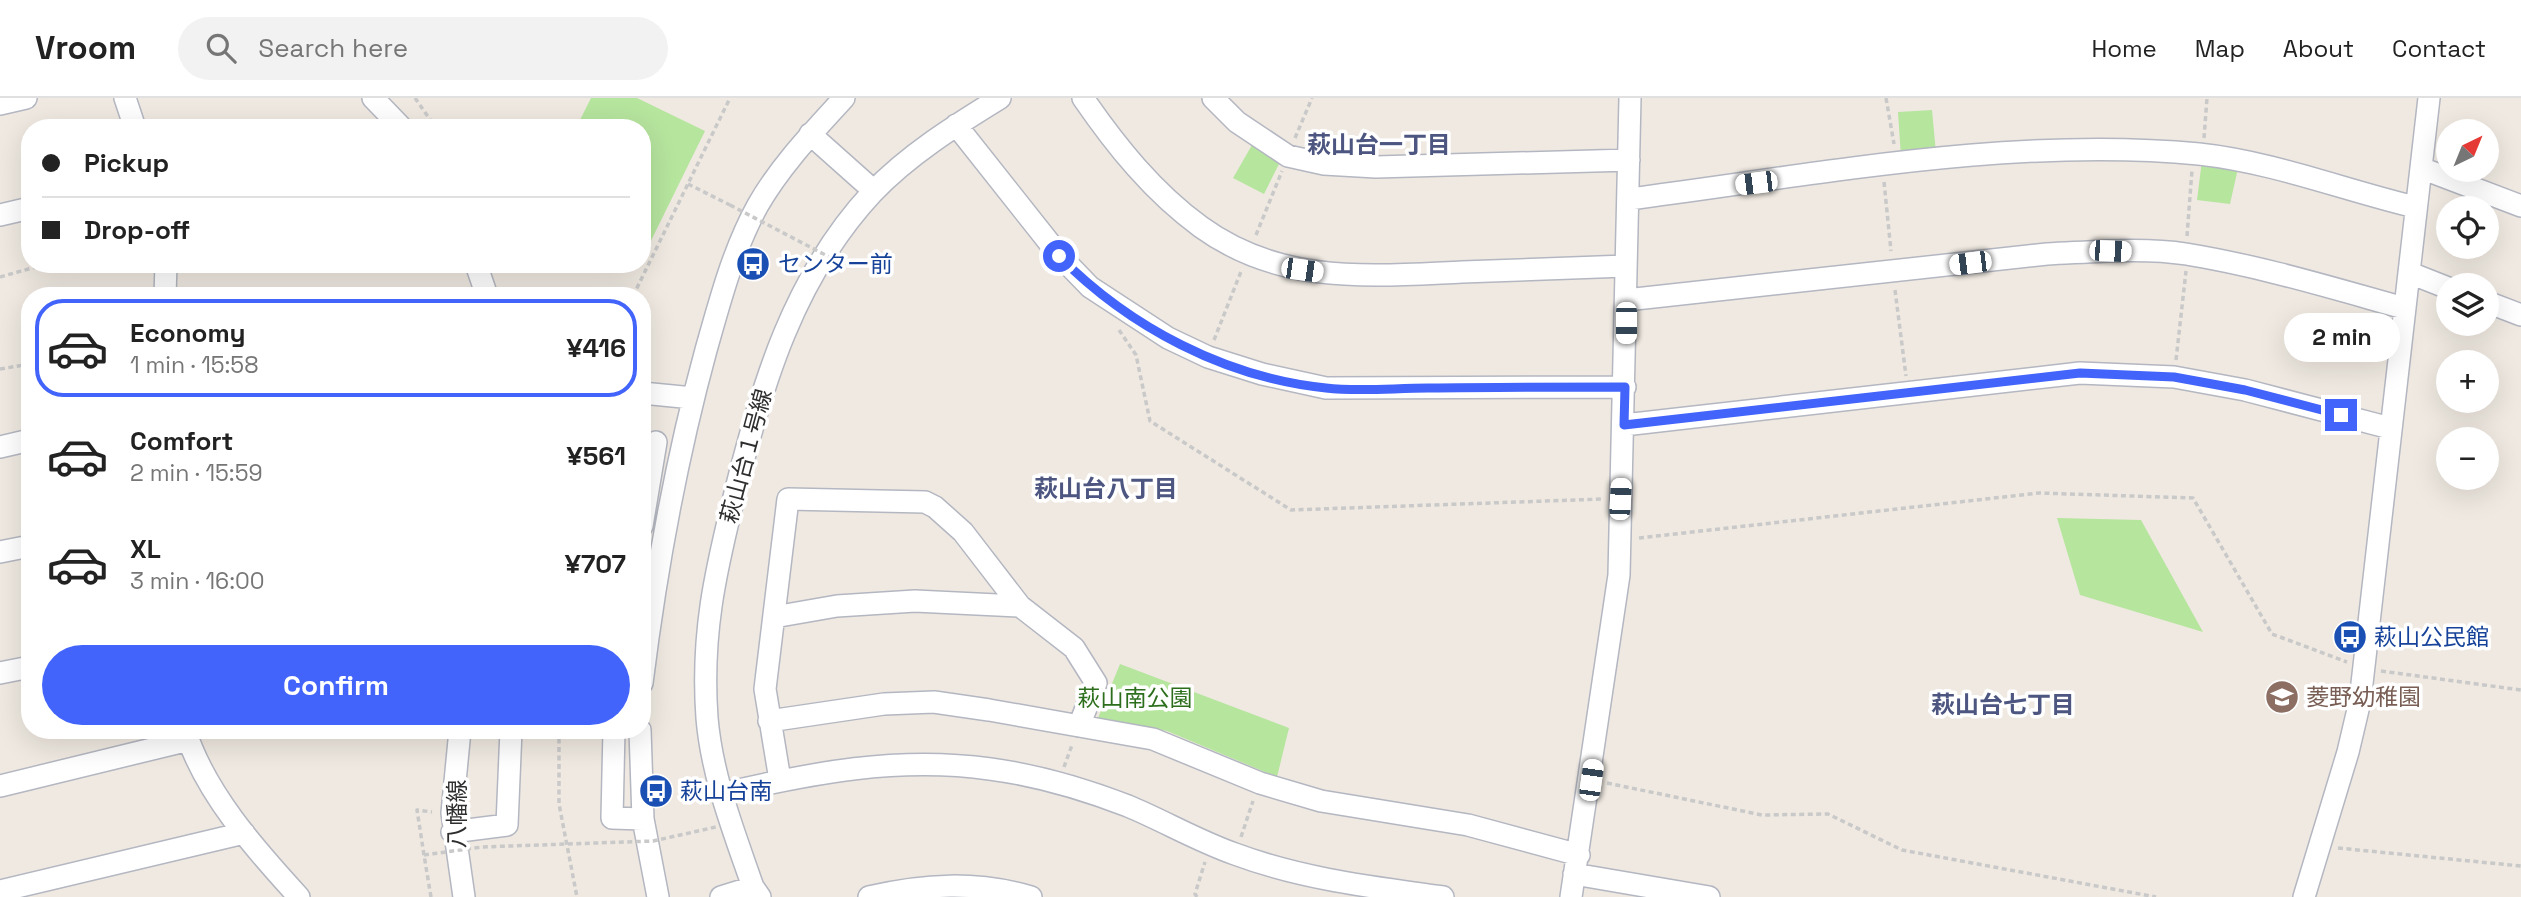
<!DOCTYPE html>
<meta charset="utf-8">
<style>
:root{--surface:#fff;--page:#f2f2f2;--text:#222;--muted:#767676;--line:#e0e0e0;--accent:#4264fb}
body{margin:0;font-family:"Space Grotesk","Noto Sans JP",sans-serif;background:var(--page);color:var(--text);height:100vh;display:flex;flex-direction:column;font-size:26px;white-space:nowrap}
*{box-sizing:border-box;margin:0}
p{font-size:23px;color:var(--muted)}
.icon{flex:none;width:38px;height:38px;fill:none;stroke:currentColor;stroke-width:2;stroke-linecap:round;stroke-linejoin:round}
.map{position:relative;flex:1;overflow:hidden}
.drawer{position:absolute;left:21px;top:189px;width:630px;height:452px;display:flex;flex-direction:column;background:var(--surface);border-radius:28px;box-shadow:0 7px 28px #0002}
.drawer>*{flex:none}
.banner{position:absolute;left:21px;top:21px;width:630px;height:154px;border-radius:28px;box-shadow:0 7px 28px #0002;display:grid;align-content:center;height:154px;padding:0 21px;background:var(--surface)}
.needle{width:46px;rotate:43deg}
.buttons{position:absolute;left:2436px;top:21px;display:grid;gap:14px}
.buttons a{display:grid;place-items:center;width:63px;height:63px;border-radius:50%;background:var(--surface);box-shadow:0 7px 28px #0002;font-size:35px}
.end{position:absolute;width:32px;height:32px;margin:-16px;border:9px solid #4264fb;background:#fff;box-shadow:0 0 0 4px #fff}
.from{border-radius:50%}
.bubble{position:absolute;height:49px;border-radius:24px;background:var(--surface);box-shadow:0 7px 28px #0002;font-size:23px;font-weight:600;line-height:49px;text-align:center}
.car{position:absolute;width:21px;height:42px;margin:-21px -10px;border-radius:9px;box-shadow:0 0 5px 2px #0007;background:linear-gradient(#fff 24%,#345 0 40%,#fff 0 76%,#345 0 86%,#fff 0)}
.banner b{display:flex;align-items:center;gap:24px;height:66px;font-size:26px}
.banner b+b{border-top:2px solid var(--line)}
.banner i{width:18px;height:18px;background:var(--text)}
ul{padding:12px 0 0;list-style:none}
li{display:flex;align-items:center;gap:21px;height:98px;margin:0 14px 10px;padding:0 7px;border:4px solid transparent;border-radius:28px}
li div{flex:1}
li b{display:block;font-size:26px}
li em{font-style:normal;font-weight:600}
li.active{border-color:var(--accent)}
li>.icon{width:63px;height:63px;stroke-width:1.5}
.cta{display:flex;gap:14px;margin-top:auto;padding:14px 21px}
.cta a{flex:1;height:80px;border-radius:42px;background:var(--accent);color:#fff;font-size:28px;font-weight:600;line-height:80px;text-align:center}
header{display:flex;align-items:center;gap:42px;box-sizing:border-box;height:98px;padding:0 35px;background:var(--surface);border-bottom:2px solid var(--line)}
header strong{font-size:33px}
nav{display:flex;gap:38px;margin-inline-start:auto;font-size:24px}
.search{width:490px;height:63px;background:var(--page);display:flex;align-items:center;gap:18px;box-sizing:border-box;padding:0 24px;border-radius:38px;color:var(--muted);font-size:26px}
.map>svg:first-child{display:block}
.green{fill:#b6e59e}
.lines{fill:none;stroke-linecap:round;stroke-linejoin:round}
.minor-casing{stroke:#b4b7c1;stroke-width:24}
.path{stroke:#c9c9c9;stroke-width:3.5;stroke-dasharray:5 3.5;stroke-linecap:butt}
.minor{stroke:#fff;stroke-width:21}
.path-bridge{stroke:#c9c9c9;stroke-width:3.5;stroke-dasharray:5 3.5;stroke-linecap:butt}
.route{stroke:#4264fb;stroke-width:9}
.labels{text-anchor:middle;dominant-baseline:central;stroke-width:7;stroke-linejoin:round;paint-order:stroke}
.transit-label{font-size:23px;fill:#164399;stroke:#fff;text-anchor:start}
.street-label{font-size:23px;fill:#2e2e2e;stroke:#fff}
.education-label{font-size:23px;fill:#785e54;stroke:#fff;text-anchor:start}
.park-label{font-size:23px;fill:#2c6e1b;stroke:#fff}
.neighbourhood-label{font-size:24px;font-weight:bold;fill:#4d5680;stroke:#fff}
</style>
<header>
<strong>Vroom</strong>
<div class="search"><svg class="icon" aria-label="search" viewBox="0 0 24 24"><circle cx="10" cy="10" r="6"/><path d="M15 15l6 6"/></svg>Search here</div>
<nav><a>Home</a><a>Map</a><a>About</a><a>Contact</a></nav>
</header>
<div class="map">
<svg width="2521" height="799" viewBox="0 0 2521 799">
<rect width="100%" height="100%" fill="#efe9e1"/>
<path class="green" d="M 591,0 L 637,0 L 705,33 L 642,161 L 642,30 L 576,30 Z
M 1932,12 L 1936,55 L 1901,59 L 1898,14 Z
M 1252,47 L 1280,64 L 1264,96 L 1233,80 Z
M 2202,62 L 2239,66 L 2230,106 L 2197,102 Z
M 2057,420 L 2141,422 L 2203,534 L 2080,497 Z
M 1120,566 L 1289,630 L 1277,679 L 1167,633 L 1098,620 Z"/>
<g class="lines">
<g class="minor-casing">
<path id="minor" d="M 125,0 L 135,30
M 373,0 L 402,30
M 1083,0 C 1116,48 1153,94 1201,129 C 1281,187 1369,178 1462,174 C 1516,172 1571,170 1626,168
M 1213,0 L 1237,24 L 1288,58 L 1324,66 L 1376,69 L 1629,62
M 0,6 L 26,0
M 956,27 L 1059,157 L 1090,189 L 1168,240 L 1208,259 L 1262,276 L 1326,290 L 1625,289
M 810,36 L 874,93
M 2421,70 L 2521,108
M 1629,101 C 1815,77 2012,38 2199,56 C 2273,64 2344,92 2415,109
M 0,117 L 30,110
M 476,166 L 487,198
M 2410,175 L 2448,190
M 165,198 L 166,166
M 1626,202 L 2047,156 C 2093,154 2142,149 2186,156 C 2260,168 2332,190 2404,210
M 2487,204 L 2521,217
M 642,295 L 693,300
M 1624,327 L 2080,275 L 2174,279 L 2245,292 L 2390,330
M 0,349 L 30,342
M 642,428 L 656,344
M 0,454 L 30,448
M 774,519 L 837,508 L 915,503 L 1020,508
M 0,575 L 30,569
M 642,585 C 656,472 676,362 706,252 C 720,203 733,152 758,107 C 781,67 813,34 844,0
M 769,623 L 884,606 L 934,604 L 989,612 L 1153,641 L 1260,685 L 1321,703 L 1468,727 L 1579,757
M 185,632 C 205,695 255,751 299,799
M 460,632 L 452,715 L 464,799
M 614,632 L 612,720 L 643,721
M 640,632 L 643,721 L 658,799
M 780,682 L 765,591 L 788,401 L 925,404 L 935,409 L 963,434 L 1020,508 L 1074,550 L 1096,585 L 1079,628
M 0,688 L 189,642
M 721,696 C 811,675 898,658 990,671 C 1036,677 1084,691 1128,708 C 1164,723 1198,743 1235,756 C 1302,781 1372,789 1443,799
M 452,734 L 507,727 L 511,632
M 1574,776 L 1709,799
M 0,793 L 244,735
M 721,799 L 753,789
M 760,799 L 753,789 C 734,734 712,679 707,620 C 701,537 715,475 735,395 C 762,286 794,179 872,95 C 908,57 956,27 1000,0
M 869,799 C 924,786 976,783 1031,799
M 1571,799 L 1619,477 L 1630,0
M 2304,799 L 2348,654 L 2360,603 L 2429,0"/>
</g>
<path class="path" d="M 415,0 L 436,30
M 1886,0 L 1894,46
M 1295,40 L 1312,0
M 2204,40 L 2207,0
M 1884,84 L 1891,153
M 688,86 L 730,107
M 1256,137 L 1282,73
M 2187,138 L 2192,72
M 0,179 L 46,166
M 1895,192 L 1906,278
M 633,198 L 730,0
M 1119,232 L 1136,257 L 1150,323 L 1291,412 L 1603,401
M 1214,242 L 1242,171
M 2176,262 L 2186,173
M 0,271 L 30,266
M 1639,440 L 2039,395 L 2193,400 L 2272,536 L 2347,564
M 2381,573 L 2521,592
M 559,632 L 559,706 L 577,799
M 1064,669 L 1072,647
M 1607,685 L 1762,717 L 1828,716 L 1902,752 L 2156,799
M 1241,739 L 1253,703
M 2338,750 L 2521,768
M 424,757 L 417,712 L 432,714
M 1197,799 L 1195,796 L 1205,764"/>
<use href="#minor" class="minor"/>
<path class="path-bridge" d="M 730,107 L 833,161
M 431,799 L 424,757 L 482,749 L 653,743 L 716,729"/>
</g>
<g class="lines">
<path class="route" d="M 1059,158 C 1129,229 1226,280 1326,290 C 1359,294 1394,290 1428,290 C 1493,289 1559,289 1625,289 L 1624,327 L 2080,275 L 2174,279 L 2245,292 L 2341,317"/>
</g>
<defs>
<g id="bus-disc" transform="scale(1.75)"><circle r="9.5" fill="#1a4fb4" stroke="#fff"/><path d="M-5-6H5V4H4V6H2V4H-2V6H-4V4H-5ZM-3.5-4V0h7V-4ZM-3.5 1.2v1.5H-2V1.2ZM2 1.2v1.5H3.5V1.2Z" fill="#fff"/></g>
<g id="school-disc" transform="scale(1.75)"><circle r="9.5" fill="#8d6e63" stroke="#fff"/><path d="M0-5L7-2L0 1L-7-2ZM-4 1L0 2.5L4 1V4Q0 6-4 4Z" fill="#fff"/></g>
</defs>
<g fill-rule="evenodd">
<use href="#bus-disc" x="753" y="166"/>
<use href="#bus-disc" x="2350" y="539"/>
<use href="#school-disc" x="2282" y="599"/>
<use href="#bus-disc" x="656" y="693"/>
</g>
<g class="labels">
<g class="transit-label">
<text x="778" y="166">センター前</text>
<text x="2374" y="539">萩山公民館</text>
<text x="680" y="693">萩山台南</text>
</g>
<g class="street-label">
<text transform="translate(746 358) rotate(-75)">萩山台１号線</text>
<text transform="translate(457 716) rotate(-90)">八幡線</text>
</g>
<g class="education-label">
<text x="2306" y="599">菱野幼稚園</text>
</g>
<g class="park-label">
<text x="1135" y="600">萩山南公園</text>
</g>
<g class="neighbourhood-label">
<text x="1379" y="46">萩山台一丁目</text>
<text x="1106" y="390">萩山台八丁目</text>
<text x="2003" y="606">萩山台七丁目</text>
</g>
</g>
</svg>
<div class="buttons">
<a><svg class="needle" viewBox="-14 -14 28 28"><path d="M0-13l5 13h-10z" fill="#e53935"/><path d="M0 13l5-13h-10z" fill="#767676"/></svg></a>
<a><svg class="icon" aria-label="locate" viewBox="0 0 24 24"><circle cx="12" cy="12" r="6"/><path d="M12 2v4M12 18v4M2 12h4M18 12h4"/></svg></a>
<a><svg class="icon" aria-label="layers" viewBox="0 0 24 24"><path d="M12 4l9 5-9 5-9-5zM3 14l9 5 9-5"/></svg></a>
<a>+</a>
<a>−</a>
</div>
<i class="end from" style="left:1059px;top:158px"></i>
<i class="end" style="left:2341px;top:317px"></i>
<div class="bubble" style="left:2284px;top:215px;width:116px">2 min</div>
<i class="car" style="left:1756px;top:85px;rotate:263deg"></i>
<i class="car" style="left:2110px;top:153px;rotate:92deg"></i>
<i class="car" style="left:1970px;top:165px;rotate:263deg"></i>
<i class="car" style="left:1302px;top:172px;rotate:98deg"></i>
<i class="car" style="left:1626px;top:225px;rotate:180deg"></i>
<i class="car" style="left:1620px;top:401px;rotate:3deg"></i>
<i class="car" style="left:1591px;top:682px;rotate:8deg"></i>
<div class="banner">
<b><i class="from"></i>Pickup</b>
<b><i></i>Drop-off</b>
</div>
<section class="drawer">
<ul>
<li class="active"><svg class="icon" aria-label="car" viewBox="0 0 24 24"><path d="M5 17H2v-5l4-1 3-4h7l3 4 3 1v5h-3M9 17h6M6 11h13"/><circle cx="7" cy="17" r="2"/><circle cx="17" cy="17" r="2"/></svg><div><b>Economy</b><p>1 min · 15:58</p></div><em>¥416</em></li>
<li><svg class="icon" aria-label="car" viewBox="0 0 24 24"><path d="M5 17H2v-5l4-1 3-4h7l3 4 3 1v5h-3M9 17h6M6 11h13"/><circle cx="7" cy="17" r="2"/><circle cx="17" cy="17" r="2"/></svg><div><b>Comfort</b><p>2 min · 15:59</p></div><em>¥561</em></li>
<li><svg class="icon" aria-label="car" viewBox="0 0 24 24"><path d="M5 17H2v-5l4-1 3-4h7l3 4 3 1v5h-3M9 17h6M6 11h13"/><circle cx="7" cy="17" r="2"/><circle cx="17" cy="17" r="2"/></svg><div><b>XL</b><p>3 min · 16:00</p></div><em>¥707</em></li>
</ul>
<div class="cta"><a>Confirm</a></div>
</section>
</div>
